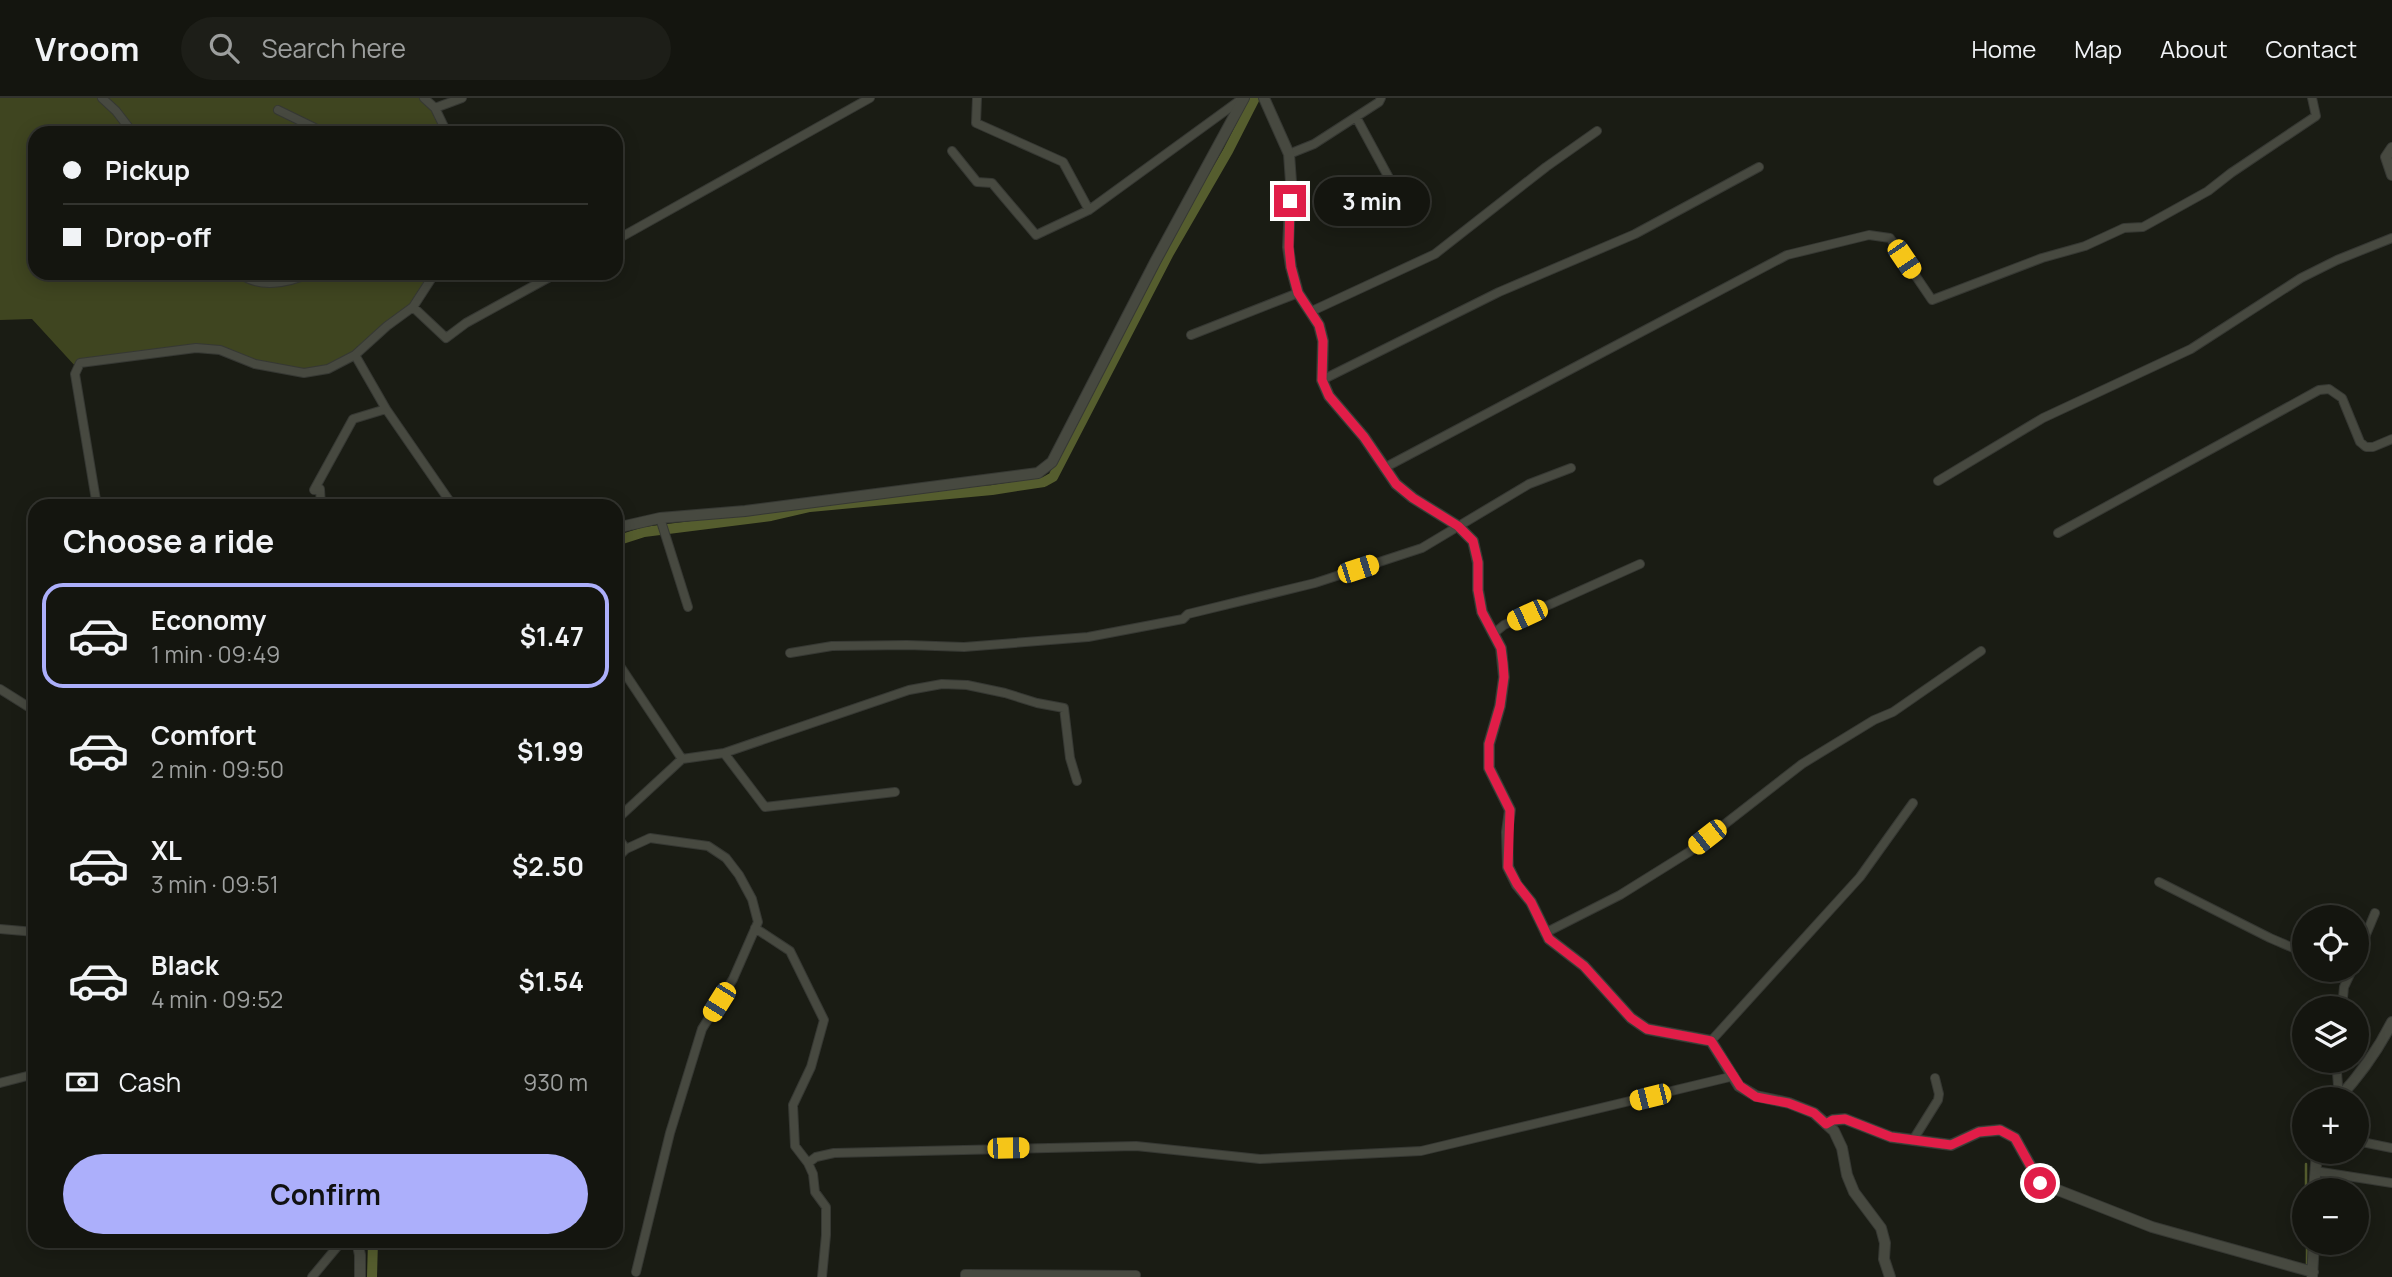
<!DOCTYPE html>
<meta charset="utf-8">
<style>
:root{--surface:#14150f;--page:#1d1e18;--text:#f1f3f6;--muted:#9d9f9e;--line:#33342f;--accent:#acaffb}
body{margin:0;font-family:Manrope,sans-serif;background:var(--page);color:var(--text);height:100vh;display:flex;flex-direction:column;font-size:26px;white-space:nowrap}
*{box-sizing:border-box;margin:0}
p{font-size:23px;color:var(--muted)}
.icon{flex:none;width:38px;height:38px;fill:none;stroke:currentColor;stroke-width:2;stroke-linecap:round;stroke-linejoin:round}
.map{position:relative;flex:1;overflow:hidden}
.side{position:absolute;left:28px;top:401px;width:595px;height:749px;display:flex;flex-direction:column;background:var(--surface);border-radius:21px;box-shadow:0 4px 18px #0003,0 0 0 2px var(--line)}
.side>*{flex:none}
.guide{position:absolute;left:28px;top:28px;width:595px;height:154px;border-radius:21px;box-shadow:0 4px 18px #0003,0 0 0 2px var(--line);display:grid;align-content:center;height:154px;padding:0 35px;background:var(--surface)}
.buttons{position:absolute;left:2292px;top:807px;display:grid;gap:14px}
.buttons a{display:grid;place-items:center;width:77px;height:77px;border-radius:50%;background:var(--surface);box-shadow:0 4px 18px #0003,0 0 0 2px var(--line);font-size:35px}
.end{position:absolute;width:32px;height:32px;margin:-16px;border:9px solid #e11d48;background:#fff;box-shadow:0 0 0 4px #fff}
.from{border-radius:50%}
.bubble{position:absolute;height:49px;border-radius:24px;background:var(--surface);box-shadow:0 4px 18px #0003,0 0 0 2px var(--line);font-size:23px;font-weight:700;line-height:49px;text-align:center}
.car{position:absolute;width:21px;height:42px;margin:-21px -10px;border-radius:9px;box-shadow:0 0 5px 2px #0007;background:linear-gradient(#f5c518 24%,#345 0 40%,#f5c518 0 76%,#345 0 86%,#f5c518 0)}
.guide b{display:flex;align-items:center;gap:24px;height:66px;font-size:26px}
.guide b+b{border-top:2px solid var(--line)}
.guide i{width:18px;height:18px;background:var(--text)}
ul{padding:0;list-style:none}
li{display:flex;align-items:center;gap:21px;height:105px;margin:0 14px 10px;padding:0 21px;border:4px solid transparent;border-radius:21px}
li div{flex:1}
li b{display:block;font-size:26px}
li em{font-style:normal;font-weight:700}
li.current{border-color:var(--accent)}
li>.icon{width:63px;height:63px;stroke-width:1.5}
h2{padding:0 35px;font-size:32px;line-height:84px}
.pay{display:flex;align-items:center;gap:18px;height:77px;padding:0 35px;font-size:26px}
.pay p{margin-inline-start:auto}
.cta{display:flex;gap:14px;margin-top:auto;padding:14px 35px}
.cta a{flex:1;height:80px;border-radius:42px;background:var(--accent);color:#111;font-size:28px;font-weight:700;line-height:80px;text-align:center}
header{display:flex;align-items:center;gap:42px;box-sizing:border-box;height:98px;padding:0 35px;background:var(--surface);border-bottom:2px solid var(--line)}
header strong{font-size:33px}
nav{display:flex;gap:38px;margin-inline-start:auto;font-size:24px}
.search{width:490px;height:63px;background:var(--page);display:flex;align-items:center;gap:18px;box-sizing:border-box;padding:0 24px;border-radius:38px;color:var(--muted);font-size:26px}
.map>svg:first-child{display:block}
.green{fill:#3f4520}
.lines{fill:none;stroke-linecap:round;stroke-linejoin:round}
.stream{stroke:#555d2e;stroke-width:2.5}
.canal{stroke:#555d2e;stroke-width:10}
.minor-casing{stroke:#363833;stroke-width:10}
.tertiary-casing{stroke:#363833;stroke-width:12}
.minor{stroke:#474940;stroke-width:8}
.tertiary{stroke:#474940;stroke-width:10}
.route{stroke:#e11d48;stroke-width:9}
</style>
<header>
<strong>Vroom</strong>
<div class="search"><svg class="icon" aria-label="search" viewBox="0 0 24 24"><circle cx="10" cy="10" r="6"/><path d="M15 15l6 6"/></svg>Search here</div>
<nav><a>Home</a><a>Map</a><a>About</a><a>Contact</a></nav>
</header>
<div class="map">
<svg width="2392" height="1179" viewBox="0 0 2392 1179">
<rect width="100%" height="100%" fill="#1a1c14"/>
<path class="green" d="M 0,0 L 424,0 L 447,35 L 35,35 L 35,175 L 435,175 L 413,209 L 355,257 L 304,275 L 220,252 L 196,250 L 76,269 L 32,221 L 0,222 Z"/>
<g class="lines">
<path class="stream" d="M 2306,1066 L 2306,1092
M 2307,1169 L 2307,1144"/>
<path class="canal" d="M 616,443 L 644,434 L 771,418 L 810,409 L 992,392 L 1044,384 L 1053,379 L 1169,155 L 1228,53 L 1255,0
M 372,1179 L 373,1143"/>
<g class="minor-casing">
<path id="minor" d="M 102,0 L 116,13 L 133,35
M 424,0 L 435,10 L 447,35
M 977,0 L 976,25 L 1063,64 L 1089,112
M 435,10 L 462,0
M 278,12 L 315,30 L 320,35
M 1356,19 L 1409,117
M 952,53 L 977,84 L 992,85 L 1036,137 L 1089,112 L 1243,0
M 1289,56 L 1314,46 L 1379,4 L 1381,0
M 616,142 L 870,0
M 239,175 C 259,191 289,185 310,175
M 413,209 L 446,240 L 466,225 L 557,175
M 1312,213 L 1435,156 L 1546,69 L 1597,33
M 1191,237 L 1298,195
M 1322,282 L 1499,194 L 1635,136 L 1759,69
M 386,311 L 453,408
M 1384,370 L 1787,157 L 1869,137 L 1890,140 L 1932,202 L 2042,160 L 2085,148 L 2124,130 L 2143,129 L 2208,93 L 2231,75 L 2316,18 L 2312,0
M 1938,383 L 2043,320 L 2191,251 L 2301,180 L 2337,162 L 2392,140
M 97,408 L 75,276 L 80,265 L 196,250 L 220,252 L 255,266 L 304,275 L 328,271 L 355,257 L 387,228 L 413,209 L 435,175
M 321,408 L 320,391 L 314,392 L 353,321 L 386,311 L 355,257
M 660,420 L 688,509
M 2058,435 L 2319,292 L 2329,291 L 2342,300 L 2360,344 L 2366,349 L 2373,349 L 2392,341
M 1493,536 L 1504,527 L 1640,466
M 790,555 L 832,548 L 907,547 L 964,549 L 1088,539 L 1183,521 L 1188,516 L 1315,485 L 1422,450 L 1529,386 L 1571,370
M 616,562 L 682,661
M 0,591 L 35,613
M 724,655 L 765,709 L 895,694
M 616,722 L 682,661 L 724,655 L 909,592 L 942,586 L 967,587 L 1005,595 L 1037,605 L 1064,610 L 1070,660 L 1077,683
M 616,737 L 626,751
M 616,761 L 626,751 L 650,740 L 708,748 L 726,760 L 739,777 L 752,801 L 758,824 L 733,881 L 702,931 L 670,1035 L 636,1174
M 2159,784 L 2270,840 L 2305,855
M 755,830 L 790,853 L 824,922 L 811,969 L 793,1007 L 795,1048 L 808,1065 L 813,1076 L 815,1094 L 826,1109 L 826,1137 L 822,1179
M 0,831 L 35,834
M 1545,835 L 1620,797 L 1689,754 L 1802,666 L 1874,622 L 1893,614 L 1981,553
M 2357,858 L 2375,815
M 2342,910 L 2344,889 L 2352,872
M 1711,943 L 1860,779 L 1913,705
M 2336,962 L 2339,1000
M 0,985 L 35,976
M 1913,1042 L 1938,1002 L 1939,996 L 1935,980
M 2357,1043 L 2392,1050
M 808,1065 L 816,1059 L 834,1055 L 1136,1048 L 1260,1061 L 1421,1053 L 1734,978
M 2315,1073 L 2392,1085
M 312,1179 L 342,1143
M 965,1179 L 965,1176 L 1136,1177"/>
</g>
<g class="tertiary-casing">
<path id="tertiary" d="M 1264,0 L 1289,56 L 1291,84 L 1288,149 L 1291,169 L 1298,195 L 1319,227 L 1323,243 L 1322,282 L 1329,298 L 1364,339 L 1396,386 L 1413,400 L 1458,428 L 1473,443 L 1478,465 L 1478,492 L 1482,514 L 1501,550 L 1504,579 L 1500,608 L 1489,646 L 1489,670 L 1510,712 L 1507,734 L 1508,769 L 1517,787 L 1531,804 L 1549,841 L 1584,868 L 1631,920 L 1647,931 L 1711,943 L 1739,988 L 1756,998 L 1789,1005 L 1814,1015 L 1834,1033 L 1842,1050 L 1847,1077 L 1854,1094 L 1881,1130 L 1885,1145 L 1884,1161 L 1890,1179
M 2392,50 L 2386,59 L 2392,77
M 616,430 L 660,420 L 745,413 L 1038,375 L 1052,364 L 1155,164 L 1244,0
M 2338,1001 C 2360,977 2377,954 2392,924
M 1826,1026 L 1833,1022 L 1845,1021 L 1891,1039 L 1951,1047 L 1979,1034 L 2000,1032 L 2015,1040 L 2040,1085 L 2152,1129 L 2313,1174
M 2314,1092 L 2317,1054
M 357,1143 L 360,1157 L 360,1179
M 2312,1179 L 2314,1144"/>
</g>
<use href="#minor" class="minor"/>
<use href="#tertiary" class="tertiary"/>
</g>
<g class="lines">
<path class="route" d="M 1290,103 L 1289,149 L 1291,169 L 1298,195 L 1319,227 L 1323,243 L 1322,282 L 1329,298 L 1364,339 L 1396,386 L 1413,400 L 1458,428 L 1473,443 L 1478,464 L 1478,492 L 1482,514 L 1501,550 L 1503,565 L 1504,579 L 1500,608 L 1489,646 L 1489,670 L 1510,712 L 1508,769 L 1517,786 L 1531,804 L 1549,841 L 1584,868 L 1631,920 L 1647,931 L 1711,943 L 1740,988 L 1756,999 L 1788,1005 L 1814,1015 L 1826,1026 L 1833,1022 L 1845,1021 L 1891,1039 L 1951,1047 L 1979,1034 L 2000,1032 L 2015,1040 L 2040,1085"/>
</g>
</svg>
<div class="buttons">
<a><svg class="icon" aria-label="locate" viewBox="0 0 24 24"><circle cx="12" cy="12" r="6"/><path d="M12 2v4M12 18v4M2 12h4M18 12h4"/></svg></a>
<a><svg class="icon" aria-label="layers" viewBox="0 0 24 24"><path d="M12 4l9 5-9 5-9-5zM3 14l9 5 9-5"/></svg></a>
<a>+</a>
<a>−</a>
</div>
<i class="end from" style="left:2040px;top:1085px"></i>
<i class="end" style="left:1290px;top:103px"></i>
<div class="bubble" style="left:1314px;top:79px;width:116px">3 min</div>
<i class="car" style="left:1904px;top:161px;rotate:146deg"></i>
<i class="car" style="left:1358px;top:471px;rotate:72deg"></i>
<i class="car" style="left:1527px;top:517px;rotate:245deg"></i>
<i class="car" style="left:1707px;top:739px;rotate:232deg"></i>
<i class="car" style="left:719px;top:904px;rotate:212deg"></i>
<i class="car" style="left:1650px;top:999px;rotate:256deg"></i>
<i class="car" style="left:1008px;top:1050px;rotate:89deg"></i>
<div class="guide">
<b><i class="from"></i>Pickup</b>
<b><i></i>Drop-off</b>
</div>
<section class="side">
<h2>Choose a ride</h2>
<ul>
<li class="current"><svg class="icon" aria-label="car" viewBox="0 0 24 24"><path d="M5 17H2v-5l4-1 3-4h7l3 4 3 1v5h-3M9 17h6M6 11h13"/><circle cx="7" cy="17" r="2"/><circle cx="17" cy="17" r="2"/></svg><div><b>Economy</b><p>1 min · 09:49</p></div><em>$1.47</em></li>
<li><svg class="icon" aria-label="car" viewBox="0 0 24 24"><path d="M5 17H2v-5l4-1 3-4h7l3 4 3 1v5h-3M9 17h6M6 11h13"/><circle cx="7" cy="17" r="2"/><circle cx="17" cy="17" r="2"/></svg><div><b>Comfort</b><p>2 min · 09:50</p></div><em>$1.99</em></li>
<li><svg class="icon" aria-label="car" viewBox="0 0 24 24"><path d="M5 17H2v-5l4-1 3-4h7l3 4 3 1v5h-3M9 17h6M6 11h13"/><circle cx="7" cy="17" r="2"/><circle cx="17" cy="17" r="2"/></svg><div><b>XL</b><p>3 min · 09:51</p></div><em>$2.50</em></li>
<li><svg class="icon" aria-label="car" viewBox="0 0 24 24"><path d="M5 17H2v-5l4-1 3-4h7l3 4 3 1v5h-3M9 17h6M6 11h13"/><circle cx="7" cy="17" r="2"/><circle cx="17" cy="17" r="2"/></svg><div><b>Black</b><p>4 min · 09:52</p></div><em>$1.54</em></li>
</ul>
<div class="pay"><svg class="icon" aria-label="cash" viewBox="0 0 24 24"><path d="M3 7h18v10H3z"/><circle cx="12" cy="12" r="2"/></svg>Cash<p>930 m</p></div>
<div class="cta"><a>Confirm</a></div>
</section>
</div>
